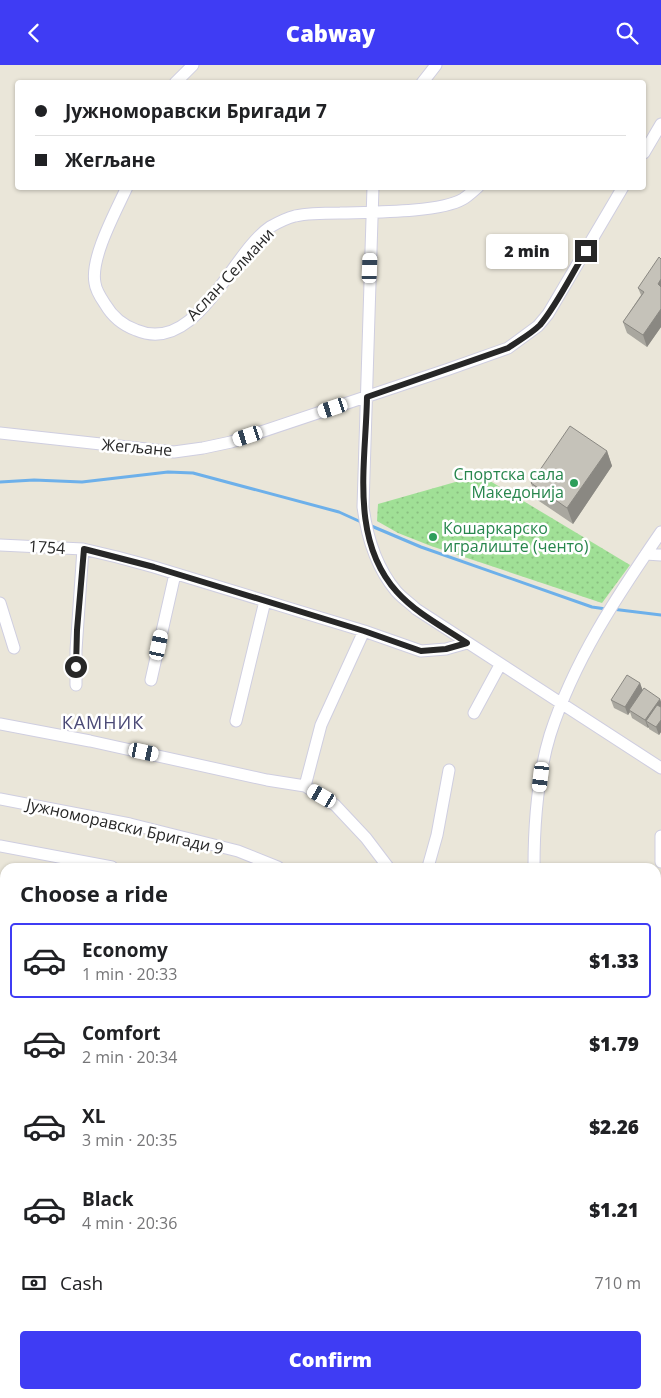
<!DOCTYPE html>
<meta charset="utf-8">
<style>
:root{--surface:#fff;--page:#f2f2f2;--text:#202124;--muted:#757577;--line:#e0e0e0;--accent:#3f3cf4}
body{margin:0;font-family:"Open Sans",sans-serif;background:var(--page);color:var(--text);height:100vh;display:flex;flex-direction:column;font-size:19px;white-space:nowrap}
*{box-sizing:border-box;margin:0}
p{font-size:16px;color:var(--muted)}
.icon{flex:none;width:28px;height:28px;fill:none;stroke:currentColor;stroke-width:2;stroke-linecap:round;stroke-linejoin:round}
.map{position:relative;flex:1;overflow:hidden}
.sheet{position:absolute;left:0px;top:798px;width:661px;height:536px;display:flex;flex-direction:column;background:var(--surface);border-radius:15px 15px 0 0;box-shadow:0 1px 4px #0004}
.sheet>*{flex:none}
.hud{position:absolute;left:15px;top:15px;width:631px;height:110px;border-radius:5px;box-shadow:0 1px 4px #0004;display:grid;align-content:center;height:110px;padding:0 20px;background:var(--surface)}
.end{position:absolute;width:22px;height:22px;margin:-11px;border:6px solid #272727;background:#fff;box-shadow:0 0 0 2px #fff}
.from{border-radius:50%}
.bubble{position:absolute;height:35px;border-radius:5px;background:var(--surface);box-shadow:0 1px 4px #0004;font-size:16px;font-weight:800;line-height:35px;text-align:center}
.car{position:absolute;width:15px;height:30px;margin:-15px -8px;border-radius:6px;box-shadow:0 0 4px 1px #0007;background:linear-gradient(#fff 24%,#345 0 40%,#fff 0 76%,#345 0 86%,#fff 0)}
.hud b{display:flex;align-items:center;gap:18px;height:48px;font-size:19px}
.hud b+b{border-top:1px solid var(--line)}
.hud i{width:12px;height:12px;background:var(--text)}
ul{padding:0;list-style:none}
li{display:flex;align-items:center;gap:15px;height:75px;margin:0 10px 8px;padding:0 10px;border:2px solid transparent;border-radius:5px}
li div{flex:1}
li b{display:block;font-size:19px}
li em{font-style:normal;font-weight:800}
li.current{border-color:var(--accent)}
li>.icon{width:45px;height:45px;stroke-width:1.5}
h2{padding:0 20px;font-size:22px;line-height:60px}
.pay{display:flex;align-items:center;gap:12px;height:55px;padding:0 20px;font-size:19px}
.pay p{margin-inline-start:auto}
.cta{display:flex;gap:10px;margin-top:auto;padding:10px 20px}
.cta a{flex:1;height:58px;border-radius:5px;background:var(--accent);color:#fff;font-size:20px;font-weight:800;line-height:58px;text-align:center}
header{display:flex;justify-content:space-between;align-items:center;height:65px;padding:0 20px;background:var(--accent);color:#fff;font-size:22px;font-weight:800}
.map>svg:first-child{display:block}
.grass{fill:url(#grass-dots)}
.lines{fill:none;stroke-linecap:round;stroke-linejoin:round}
.stream{stroke:#6db0ea;stroke-width:3}
.street-casing{stroke:#cfcee0;stroke-width:13}
.path{stroke:#c7c7c7;stroke-width:2;stroke-dasharray:4 2.5;stroke-linecap:butt}
.street{stroke:#fff;stroke-width:11}
.wall{fill:#a9a79f}
.shaded-wall{fill:#8a8882}
.building{fill:#c5c2b9;stroke:#8a8882}
.route{stroke:#272727;stroke-width:6}
.leisure-dot{fill:#2e9e5b;stroke:#fff;stroke-width:2}
.labels{text-anchor:middle;dominant-baseline:central;stroke-width:5;stroke-linejoin:round;paint-order:stroke}
.street-label{font-size:16px;fill:#272727;stroke:#fff}
.leisure-label{font-size:16px;fill:#27864d;stroke:#fff;text-anchor:end}
.neighbourhood-label{font-size:18px;letter-spacing:1px;fill:#4b4a76;stroke:#fff}
</style>
<header><svg class="icon" aria-label="back" viewBox="0 0 24 24"><path d="M15 5l-7 7 7 7"/></svg>Cabway<svg class="icon" aria-label="search" viewBox="0 0 24 24"><circle cx="10" cy="10" r="6"/><path d="M15 15l6 6"/></svg></header>
<div class="map">
<svg width="661" height="1333" viewBox="0 0 661 1333">
<defs>
<pattern id="grass-dots" width="8" height="8" patternUnits="userSpaceOnUse" patternTransform="scale(1.25)"><rect width="8" height="8" fill="#a0e096"/><path d="M2 2h.1M6 6h.1" fill="none" stroke="#8ac081" stroke-width="1.8" stroke-linecap="round"/></pattern>
</defs>
<rect width="100%" height="100%" fill="#eae6d9"/>
<path class="grass" d="M 480,410 L 630,500 L 602,538 L 431,481 L 398,468 L 377,456 L 378,439 Z"/>
<g class="lines">
<path class="stream" d="M 0,417 L 34,415 L 82,417 L 168,407 L 193,408 L 339,447 L 361,457
M 369,460 L 421,482 L 592,542 L 606,544
M 612,544 L 661,550"/>
<g class="street-casing">
<path id="street" d="M 175,18 L 193,0
M 422,18 L 436,0
M 644,88 L 661,59
M 127,122 C 116,146 90,193 95,218 C 96,226 101,233 105,239 C 112,251 122,260 136,265 C 197,291 231,188 270,162 C 277,158 287,153 295,151 C 309,148 325,148 340,148 C 369,147 439,148 463,134 C 468,131 473,126 478,122
M 373,122 L 363,442 C 367,472 376,502 396,526 C 402,533 410,538 416,544 L 661,703
M 0,368 L 174,387 L 203,383 L 231,377 L 449,304 L 508,283 L 538,261 L 548,249 L 623,122
M 0,480 L 83,484 L 117,492 L 154,502 L 364,566 L 421,586 L 446,584 L 467,578
M 646,489 L 661,490
M 0,538 L 14,583
M 151,615 L 175,509
M 76,620 L 76,585 L 83,484
M 474,648 L 500,600
M 236,656 L 265,536
M 0,659 L 90,676 L 267,715 L 305,721 L 335,740 L 366,773 L 388,802
M 305,721 L 321,660 L 364,566
M 0,734 L 130,759 L 238,786 L 278,802
M 661,771 L 661,797
M 0,781 L 112,802
M 428,802 L 437,770 L 449,705
M 534,802 C 534,758 537,713 550,670 C 574,595 617,531 661,467
M 0,871 L 5,872
M 656,902 L 661,893
M 656,1227 L 661,1214
M 62,1333 L 65,1329
M 180,1333 L 180,1329
M 264,1333 L 265,1329
M 407,1333 L 409,1329
M 567,1333 L 572,1329"/>
</g>
<path class="path" d="M 656,976 L 661,972"/>
<use href="#street" class="street"/>
</g>
<path class="wall" d="M 661,194 L 661,262 L 647,282 L 627,268 L 623,257 L 641,230 L 638,223 Z
M 607,386 L 612,401 L 573,459 L 536,434 L 531,418 Z
M 640,618 L 642,625 L 660,634 L 661,637 L 661,667 L 659,670 L 649,664 L 649,662 L 648,663 L 632,653 L 630,647 L 628,650 L 614,643 L 611,635 Z"/>
<path class="shaded-wall" d="M 661,214 L 661,229 L 658,219 Z
M 661,244 L 661,262 L 647,282 L 643,270 Z
M 607,386 L 612,401 L 573,459 L 567,443 Z
M 640,618 L 643,626 L 629,645 L 630,647 L 628,650 L 625,642 Z
M 660,634 L 661,637 L 661,644 L 646,656 L 649,662 L 648,663 L 645,655 Z
M 661,655 L 661,667 L 659,670 L 656,662 Z"/>
<path class="building" d="M 659,192 L 661,194 L 661,214 L 658,219 L 661,222 L 661,244 L 643,270 L 623,257 L 644,227 L 638,223 Z
M 570,361 L 607,386 L 567,443 L 531,418 Z
M 627,610 L 640,618 L 625,642 L 611,635 Z
M 644,623 L 660,634 L 645,655 L 629,645 Z
M 657,640 L 661,642 L 661,655 L 656,662 L 646,656 Z"/>
<g class="lines">
<path class="route" d="M 76,602 L 77,565 L 84,484 L 154,502 L 364,566 L 421,586 L 446,584 L 467,578 C 443,562 416,548 397,527 C 349,474 366,397 367,332 L 508,283 C 518,276 531,269 540,260 C 558,238 571,210 586,186"/>
</g>
<g class="leisure-dot">
<circle cx="574" cy="418" r="5"/>
<circle cx="433" cy="472" r="5"/>
</g>
<g class="labels">
<g class="street-label">
<text transform="translate(230 209) rotate(-47)">Аслан Селмани</text>
<text transform="translate(137 382) rotate(5)">Жегљане</text>
<text transform="translate(47 482) rotate(4)">1754</text>
<text transform="translate(125 761) rotate(13)">Јужноморавски Бригади 9</text>
</g>
<g class="leisure-label">
<text x="564" y="409">Спортска сала<tspan x="564" dy="18">Македонија</tspan></text>
<text x="443" y="463" text-anchor="start">Кошаркарско<tspan x="443" dy="18">игралиште (ченто)</tspan></text>
</g>
<g class="neighbourhood-label">
<text x="103" y="657">КАМНИК</text>
</g>
</g>
</svg>
<i class="end from" style="left:76px;top:602px"></i>
<i class="end" style="left:586px;top:186px"></i>
<div class="bubble" style="left:486px;top:169px;width:82px">2 min</div>
<i class="car" style="left:370px;top:203px;rotate:2deg"></i>
<i class="car" style="left:333px;top:343px;rotate:252deg"></i>
<i class="car" style="left:248px;top:371px;rotate:252deg"></i>
<i class="car" style="left:159px;top:580px;rotate:12deg"></i>
<i class="car" style="left:144px;top:687px;rotate:102deg"></i>
<i class="car" style="left:541px;top:712px;rotate:187deg"></i>
<i class="car" style="left:322px;top:731px;rotate:300deg"></i>
<div class="hud">
<b><i class="from"></i>Јужноморавски Бригади 7</b>
<b><i></i>Жегљане</b>
</div>
<section class="sheet">
<h2>Choose a ride</h2>
<ul>
<li class="current"><svg class="icon" aria-label="car" viewBox="0 0 24 24"><path d="M5 17H2v-5l4-1 3-4h7l3 4 3 1v5h-3M9 17h6M6 11h13"/><circle cx="7" cy="17" r="2"/><circle cx="17" cy="17" r="2"/></svg><div><b>Economy</b><p>1 min · 20:33</p></div><em>$1.33</em></li>
<li><svg class="icon" aria-label="car" viewBox="0 0 24 24"><path d="M5 17H2v-5l4-1 3-4h7l3 4 3 1v5h-3M9 17h6M6 11h13"/><circle cx="7" cy="17" r="2"/><circle cx="17" cy="17" r="2"/></svg><div><b>Comfort</b><p>2 min · 20:34</p></div><em>$1.79</em></li>
<li><svg class="icon" aria-label="car" viewBox="0 0 24 24"><path d="M5 17H2v-5l4-1 3-4h7l3 4 3 1v5h-3M9 17h6M6 11h13"/><circle cx="7" cy="17" r="2"/><circle cx="17" cy="17" r="2"/></svg><div><b>XL</b><p>3 min · 20:35</p></div><em>$2.26</em></li>
<li><svg class="icon" aria-label="car" viewBox="0 0 24 24"><path d="M5 17H2v-5l4-1 3-4h7l3 4 3 1v5h-3M9 17h6M6 11h13"/><circle cx="7" cy="17" r="2"/><circle cx="17" cy="17" r="2"/></svg><div><b>Black</b><p>4 min · 20:36</p></div><em>$1.21</em></li>
</ul>
<div class="pay"><svg class="icon" aria-label="cash" viewBox="0 0 24 24"><path d="M3 7h18v10H3z"/><circle cx="12" cy="12" r="2"/></svg>Cash<p>710 m</p></div>
<div class="cta"><a>Confirm</a></div>
</section>
</div>
